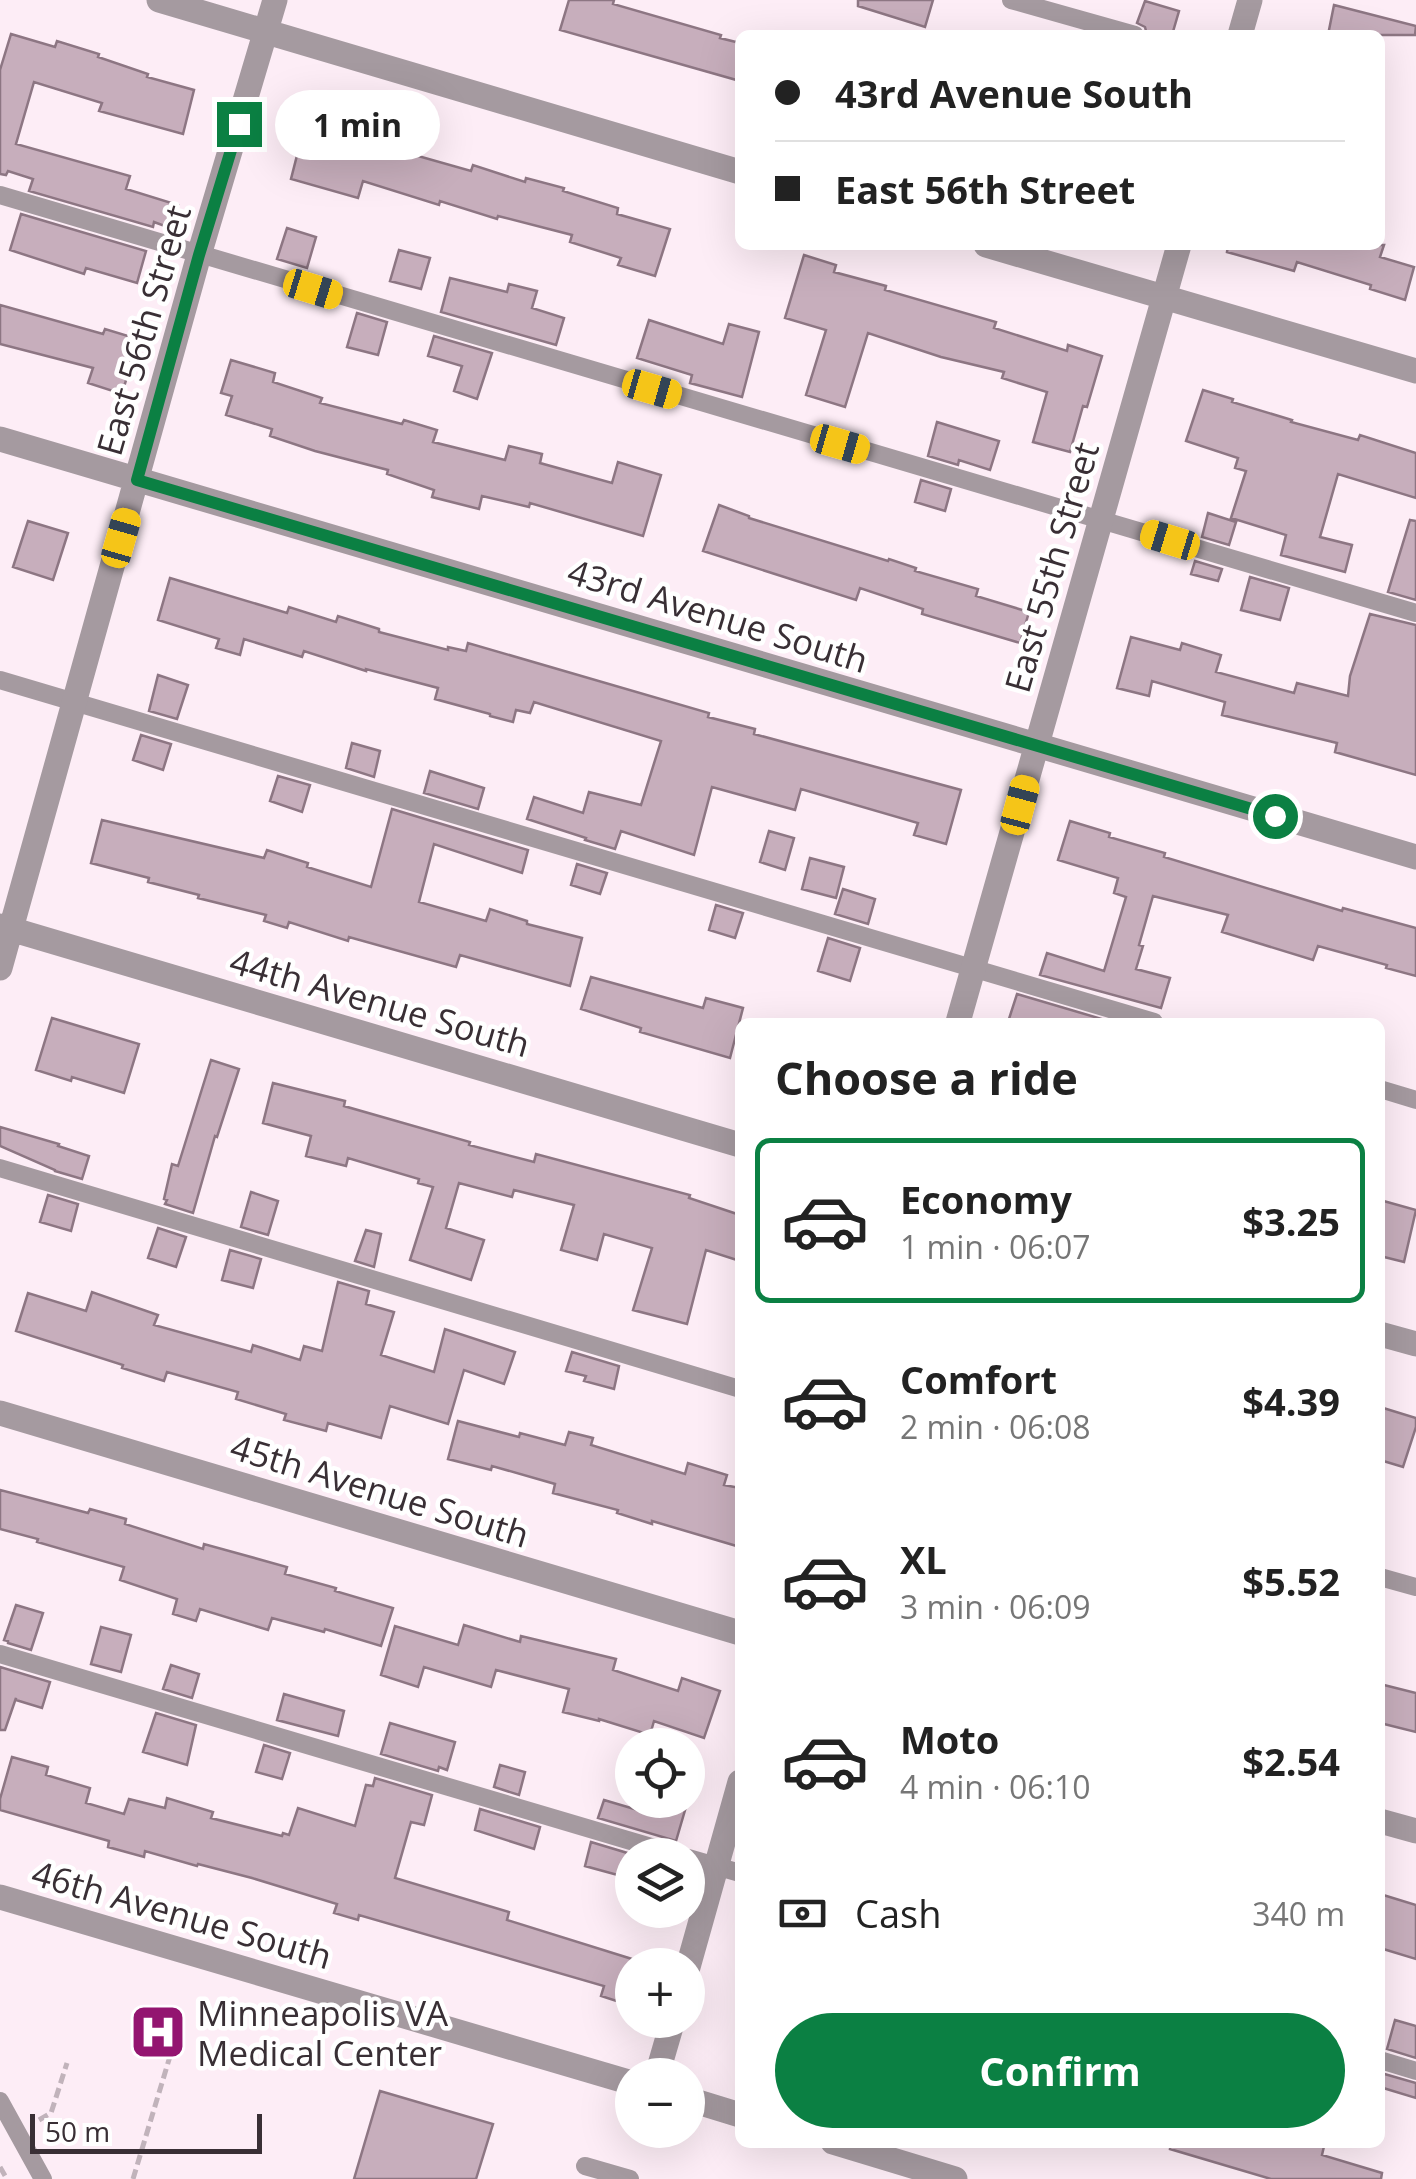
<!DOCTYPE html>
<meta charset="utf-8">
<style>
:root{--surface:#fff;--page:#f6f6f6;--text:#222;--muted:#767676;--line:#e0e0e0;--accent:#0b8043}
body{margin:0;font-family:"Open Sans",sans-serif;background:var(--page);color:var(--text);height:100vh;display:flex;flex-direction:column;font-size:38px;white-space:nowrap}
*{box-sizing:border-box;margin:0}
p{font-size:32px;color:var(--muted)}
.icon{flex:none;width:55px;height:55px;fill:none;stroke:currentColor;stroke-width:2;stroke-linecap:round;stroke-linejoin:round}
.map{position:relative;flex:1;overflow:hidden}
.sheet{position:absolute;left:735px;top:1018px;width:650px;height:1130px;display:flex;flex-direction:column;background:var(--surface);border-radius:15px;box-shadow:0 10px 40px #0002}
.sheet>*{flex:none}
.hud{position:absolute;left:735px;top:30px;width:650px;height:220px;border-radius:15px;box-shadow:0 10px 40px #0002;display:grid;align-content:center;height:220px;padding:0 40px;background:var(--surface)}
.buttons{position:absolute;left:615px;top:1728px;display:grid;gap:20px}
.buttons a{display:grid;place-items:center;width:90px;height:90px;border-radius:50%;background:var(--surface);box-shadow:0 10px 40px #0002;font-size:50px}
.scale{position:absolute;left:30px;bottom:25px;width:232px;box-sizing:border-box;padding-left:10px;border:5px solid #392f35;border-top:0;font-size:28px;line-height:35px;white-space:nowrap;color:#392f35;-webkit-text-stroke:8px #fff;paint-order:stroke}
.end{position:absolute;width:45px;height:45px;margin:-22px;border:12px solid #0b8043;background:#fff;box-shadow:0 0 0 5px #fff}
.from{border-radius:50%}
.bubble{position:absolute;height:70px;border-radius:35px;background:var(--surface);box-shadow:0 10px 40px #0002;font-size:32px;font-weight:700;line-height:70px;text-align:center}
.car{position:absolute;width:30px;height:60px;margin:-30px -15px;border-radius:12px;box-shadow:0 0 8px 2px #0007;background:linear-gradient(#f5c518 24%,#345 0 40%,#f5c518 0 76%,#345 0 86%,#f5c518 0)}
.hud b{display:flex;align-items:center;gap:35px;height:95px;font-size:38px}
.hud b+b{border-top:2px solid var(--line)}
.hud i{width:25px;height:25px;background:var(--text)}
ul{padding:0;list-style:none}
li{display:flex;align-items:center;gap:30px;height:165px;margin:0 20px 15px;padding:0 20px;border:5px solid transparent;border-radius:15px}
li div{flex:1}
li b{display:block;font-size:38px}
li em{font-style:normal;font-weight:700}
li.selected{border-color:var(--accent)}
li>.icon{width:90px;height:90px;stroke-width:1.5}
h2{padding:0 40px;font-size:45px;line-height:120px}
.pay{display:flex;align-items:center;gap:25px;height:110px;padding:0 40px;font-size:38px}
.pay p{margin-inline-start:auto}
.action{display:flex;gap:20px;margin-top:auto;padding:20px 40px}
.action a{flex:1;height:115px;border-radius:60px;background:var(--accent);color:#fff;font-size:40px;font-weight:700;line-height:115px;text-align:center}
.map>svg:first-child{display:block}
.building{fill:#c7aebc;stroke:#8d7683;stroke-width:2.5}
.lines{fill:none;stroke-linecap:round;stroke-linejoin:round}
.path{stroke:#c1b3bb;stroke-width:5;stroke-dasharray:10 5;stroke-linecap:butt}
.service{stroke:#a59aa0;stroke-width:18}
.minor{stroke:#a59aa0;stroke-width:25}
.route{stroke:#0b8043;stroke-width:12}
.labels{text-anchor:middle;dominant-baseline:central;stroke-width:9;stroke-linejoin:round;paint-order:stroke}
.street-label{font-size:35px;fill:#392f35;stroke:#fff}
.poi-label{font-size:35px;fill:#392f35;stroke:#fff;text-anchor:start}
</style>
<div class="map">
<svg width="1416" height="2179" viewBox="0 0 1416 2179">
<rect width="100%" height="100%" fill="#fdedf6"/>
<path class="building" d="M 569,0 L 614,0 L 613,4 L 721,35 L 720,38 L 740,43 L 740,81 L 560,30 Z
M 858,0 L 933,0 L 925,27 L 858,6 Z
M 1145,1 L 1179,11 L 1172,35 L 1147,35 L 1145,27 L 1137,23 Z
M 1334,5 L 1416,26 L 1415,35 L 1328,35 Z
M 11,34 L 55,47 L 57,41 L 99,54 L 98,57 L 148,74 L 147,77 L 194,90 L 183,134 L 99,111 L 102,103 L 34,82 L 16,144 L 130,176 L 126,189 L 178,205 L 170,228 L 154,222 L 153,227 L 29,191 L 33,179 L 8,171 L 6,175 L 0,174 L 0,70 Z
M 305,124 L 471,171 L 473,165 L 525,182 L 526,178 L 564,188 L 563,191 L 618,208 L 617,214 L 670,229 L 655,276 L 618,265 L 621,258 L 570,242 L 572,235 L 498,216 L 497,219 L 440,201 L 439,205 L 363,181 L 358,198 L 291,179 Z
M 21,214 L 146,251 L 137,283 L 86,268 L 84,274 L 10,250 Z
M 287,228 L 316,237 L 307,268 L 277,259 Z
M 1228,245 L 1384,245 L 1380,257 L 1414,267 L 1405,300 L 1370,289 L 1371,285 L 1297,262 L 1294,271 L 1227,252 Z
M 399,250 L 430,258 L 421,289 L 390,281 Z
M 804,255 L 836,265 L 834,272 L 886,286 L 885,290 L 996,322 L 994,328 L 1067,351 L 1068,345 L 1102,356 L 1087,407 L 1083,406 L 1070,452 L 1033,442 L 1047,392 L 1002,378 L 1004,372 L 941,357 L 868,333 L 845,407 L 806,395 L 826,330 L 785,318 Z
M 450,278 L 507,292 L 509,284 L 537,291 L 532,308 L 564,318 L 556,345 L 441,312 Z
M 0,305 L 103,334 L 105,329 L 138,339 L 122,394 L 88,383 L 93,368 L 0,344 Z
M 357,313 L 387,322 L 378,355 L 347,347 Z
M 649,320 L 723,344 L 729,324 L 759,332 L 742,397 L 690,383 L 692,375 L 637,358 Z
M 434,336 L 492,353 L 477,399 L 454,391 L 462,366 L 428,356 Z
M 231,360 L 275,373 L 273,382 L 322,398 L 320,403 L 402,424 L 404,420 L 437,430 L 433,442 L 505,460 L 509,446 L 542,454 L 540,463 L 612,483 L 618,462 L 661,475 L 643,536 L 530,503 L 529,507 L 482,496 L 479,509 L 432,497 L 434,490 L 387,474 L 388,470 L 315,451 L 270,436 L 272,429 L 226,415 L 232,396 L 221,393 Z
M 1203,390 L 1233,399 L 1232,402 L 1292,420 L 1291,422 L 1358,440 L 1360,435 L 1416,453 L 1416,498 L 1338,474 L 1320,537 L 1352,545 L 1345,572 L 1281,555 L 1286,535 L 1231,518 L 1246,471 L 1235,468 L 1238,458 L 1186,441 Z
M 937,422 L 999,441 L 990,470 L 959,460 L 958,465 L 928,456 Z
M 921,480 L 951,489 L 945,511 L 915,502 Z
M 719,505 L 749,516 L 749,518 L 888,561 L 889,559 L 916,568 L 915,571 L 978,589 L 976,596 L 1029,612 L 1020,643 L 922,614 L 923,609 L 860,588 L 856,600 L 703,551 Z
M 1208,513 L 1236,522 L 1229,545 L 1202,537 Z
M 1410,520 L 1416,521 L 1416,600 L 1388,592 Z
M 28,521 L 68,533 L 53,580 L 13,567 Z
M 1195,561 L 1222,569 L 1218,581 L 1191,574 Z
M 1250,577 L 1289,588 L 1280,620 L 1241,610 Z
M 170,578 L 287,613 L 289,607 L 336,622 L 338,616 L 379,629 L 379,632 L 448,650 L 448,647 L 466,651 L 468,643 L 709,713 L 708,717 L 755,729 L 754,734 L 961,790 L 946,844 L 914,835 L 918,823 L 801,789 L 795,810 L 712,787 L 694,855 L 621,831 L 615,849 L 585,840 L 586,838 L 527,819 L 534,797 L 583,813 L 589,792 L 641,805 L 661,741 L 534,702 L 530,713 L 516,710 L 513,722 L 490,716 L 490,714 L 435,699 L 438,688 L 366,669 L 366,671 L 304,651 L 302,657 L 244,639 L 240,655 L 216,648 L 219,639 L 158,620 Z
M 1370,614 L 1416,625 L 1416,775 L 1335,752 L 1337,743 L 1222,715 L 1225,702 L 1152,681 L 1149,696 L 1117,688 L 1131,637 L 1180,650 L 1182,643 L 1221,655 L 1216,672 L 1294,693 L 1297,683 L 1348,696 L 1350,676 Z
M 158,675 L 188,685 L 177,719 L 149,711 Z
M 141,735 L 171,744 L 163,770 L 133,760 Z
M 352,743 L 380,751 L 374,777 L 346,768 Z
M 430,771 L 484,788 L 478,809 L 424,793 Z
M 278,776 L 310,785 L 302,812 L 270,801 Z
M 392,809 L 528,850 L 522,873 L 434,844 L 419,902 L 486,921 L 490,909 L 527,921 L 527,924 L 582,938 L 570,986 L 460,955 L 456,967 L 349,937 L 348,941 L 289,922 L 287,928 L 264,921 L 266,915 L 198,898 L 199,895 L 148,882 L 149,878 L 91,863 L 102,820 L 264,858 L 267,850 L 308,863 L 307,867 L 371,887 Z
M 1070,821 L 1110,833 L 1109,837 L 1165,853 L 1164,857 L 1342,911 L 1343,908 L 1416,928 L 1416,976 L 1386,968 L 1387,965 L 1318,946 L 1313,960 L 1222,932 L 1228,915 L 1153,896 L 1139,945 L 1143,946 L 1136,969 L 1170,978 L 1161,1008 L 1040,975 L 1047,953 L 1104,971 L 1126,897 L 1114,893 L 1118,878 L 1058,860 Z
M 769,831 L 794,838 L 785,870 L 760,862 Z
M 810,858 L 844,867 L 836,898 L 802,889 Z
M 577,864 L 607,873 L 600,894 L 571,885 Z
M 843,889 L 875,899 L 868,924 L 835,914 Z
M 716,905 L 743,913 L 735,938 L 709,930 Z
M 828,938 L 860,948 L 850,981 L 818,971 Z
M 591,977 L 703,1008 L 706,998 L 743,1008 L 730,1058 L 640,1032 L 641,1028 L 581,1009 Z
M 1017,994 L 1105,1020 L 1104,1022 L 1008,1022 Z
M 52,1018 L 139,1044 L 124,1093 L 72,1077 L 71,1081 L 36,1070 Z
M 211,1060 L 239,1069 L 217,1137 L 215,1136 L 193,1213 L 165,1204 L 167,1200 L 164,1199 L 172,1164 L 178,1166 Z
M 273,1083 L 345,1101 L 344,1106 L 470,1142 L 469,1145 L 534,1162 L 536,1154 L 690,1195 L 689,1198 L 740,1215 L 740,1261 L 706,1250 L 687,1324 L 633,1310 L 652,1248 L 604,1234 L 597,1260 L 561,1250 L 574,1205 L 514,1190 L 512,1197 L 459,1183 L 446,1228 L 484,1240 L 471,1280 L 410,1260 L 433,1187 L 418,1183 L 419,1179 L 348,1158 L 346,1166 L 306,1156 L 311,1136 L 263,1123 Z
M 0,1127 L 59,1144 L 58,1146 L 89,1156 L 82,1179 L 55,1171 L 55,1170 L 0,1146 Z
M 251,1192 L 278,1201 L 268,1235 L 241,1227 Z
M 48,1195 L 78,1204 L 71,1231 L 40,1222 Z
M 1380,1200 L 1416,1210 L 1404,1262 L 1380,1256 Z
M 158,1228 L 186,1237 L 176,1267 L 148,1258 Z
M 366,1230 L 381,1234 L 374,1267 L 355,1261 Z
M 230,1250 L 261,1259 L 253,1288 L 222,1280 Z
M 338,1282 L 369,1291 L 366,1304 L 394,1312 L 381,1355 L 434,1372 L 445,1329 L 515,1352 L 504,1384 L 464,1370 L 448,1424 L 390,1406 L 381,1438 L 328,1423 L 326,1431 L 284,1420 L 286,1414 L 236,1399 L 238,1392 L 167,1372 L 164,1381 L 122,1368 L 123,1365 L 16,1331 L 28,1293 L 86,1311 L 92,1292 L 158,1315 L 154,1325 L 251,1352 L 253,1345 L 300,1360 L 304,1346 L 322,1351 Z
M 572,1352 L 619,1366 L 614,1389 L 584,1381 L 586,1376 L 566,1371 Z
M 1380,1407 L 1416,1418 L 1416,1427 L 1403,1467 L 1380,1460 Z
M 458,1421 L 519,1437 L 520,1433 L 565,1445 L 569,1432 L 593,1438 L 591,1445 L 685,1474 L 688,1463 L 727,1475 L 724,1485 L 740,1488 L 740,1547 L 652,1521 L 652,1524 L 617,1513 L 618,1510 L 553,1493 L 555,1484 L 492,1466 L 491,1470 L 448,1459 Z
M 0,1490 L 88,1513 L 90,1509 L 126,1519 L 125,1524 L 203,1549 L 204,1544 L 287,1567 L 285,1574 L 336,1588 L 335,1591 L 393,1608 L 381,1646 L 325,1629 L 324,1632 L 272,1618 L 268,1630 L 200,1609 L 196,1621 L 173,1614 L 177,1599 L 120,1580 L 124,1567 L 37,1542 L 38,1539 L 0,1529 Z
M 16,1605 L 43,1613 L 31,1650 L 8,1643 L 8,1641 L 4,1640 Z
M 464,1625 L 520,1642 L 521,1636 L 616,1659 L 613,1670 L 678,1691 L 682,1678 L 720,1691 L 704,1738 L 654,1721 L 650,1735 L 599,1719 L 599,1721 L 563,1712 L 569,1689 L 496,1670 L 491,1687 L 424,1667 L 418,1687 L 381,1675 L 395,1626 L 458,1645 Z
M 101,1627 L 131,1635 L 121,1672 L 91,1664 Z
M 171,1665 L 199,1674 L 192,1698 L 163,1689 Z
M 0,1667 L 50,1682 L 42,1708 L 16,1700 L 16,1698 L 5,1730 L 0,1730 Z
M 1380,1684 L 1416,1693 L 1416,1732 L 1380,1723 Z
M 284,1694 L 344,1711 L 338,1736 L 277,1720 Z
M 156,1713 L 196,1725 L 187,1765 L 143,1752 Z
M 390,1723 L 455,1742 L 447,1770 L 439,1767 L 438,1771 L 381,1754 Z
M 264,1745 L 290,1753 L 282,1779 L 256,1772 Z
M 12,1757 L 48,1767 L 46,1775 L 90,1788 L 86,1803 L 124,1814 L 129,1799 L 165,1808 L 167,1798 L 213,1812 L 211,1818 L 282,1836 L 283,1833 L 289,1835 L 298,1808 L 355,1826 L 366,1785 L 373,1786 L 375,1778 L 432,1795 L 424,1825 L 411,1822 L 395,1878 L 509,1912 L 507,1920 L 632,1959 L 632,2006 L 601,1996 L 604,1986 L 359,1915 L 358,1920 L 334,1913 L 337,1904 L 252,1878 L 198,1864 L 197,1866 L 145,1851 L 144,1857 L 108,1847 L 109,1841 L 0,1810 L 0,1799 Z
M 500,1765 L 525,1772 L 519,1795 L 494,1787 Z
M 604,1800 L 641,1811 L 645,1800 L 688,1800 L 676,1841 L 598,1818 Z
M 480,1809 L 540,1827 L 534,1849 L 475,1830 Z
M 591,1842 L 634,1855 L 632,1879 L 585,1866 Z
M 1380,1894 L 1416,1905 L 1416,1959 L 1380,1948 Z
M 1395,2020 L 1416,2026 L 1416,2058 L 1387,2049 Z
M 1381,2073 L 1416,2083 L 1416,2098 L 1380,2087 Z
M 380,2091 L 493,2124 L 476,2179 L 354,2179 Z
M 1171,2142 L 1325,2142 L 1322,2155 L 1382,2173 L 1381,2179 L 1271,2179 L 1170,2149 Z"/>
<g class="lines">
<path class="path" d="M 39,2120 L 51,2113 L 67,2063
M 0,2167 L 7,2179
M 133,2179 L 174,2043"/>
<path class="service" d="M 1011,0 L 1135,35
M 0,195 L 1416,613
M 0,680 L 1154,1022
M 1380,1089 L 1416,1100
M 0,1168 L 740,1389
M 1380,1577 L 1416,1587
M 0,1654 L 678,1855
M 688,1858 L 740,1873
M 1380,2060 L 1416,2071
M 0,2101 L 43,2179
M 585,2166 L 630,2179"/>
<path class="minor" d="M 159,0 L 740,172
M 1240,35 L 1250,0
M 986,245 L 1416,371
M 0,439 L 1416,857
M 0,926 L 740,1145
M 0,968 L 199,255 L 275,0
M 958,1022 L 1179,245
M 1380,1334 L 1416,1344
M 0,1413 L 740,1633
M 1380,1821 L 1416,1831
M 0,1897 L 632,2083
M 688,1967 L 740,1782
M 657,2075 L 673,2020
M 688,2099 L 740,2115
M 833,2142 L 955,2179"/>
</g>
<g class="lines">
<path class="route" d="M 239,124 L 199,255 L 137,480 L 1275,816"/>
</g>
<defs>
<g id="hospital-square" transform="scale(2.875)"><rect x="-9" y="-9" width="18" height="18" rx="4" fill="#931570" stroke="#fff"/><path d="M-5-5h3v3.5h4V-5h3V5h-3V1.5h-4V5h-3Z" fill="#fff"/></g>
</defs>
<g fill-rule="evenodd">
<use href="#hospital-square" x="158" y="2032"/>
</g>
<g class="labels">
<g class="street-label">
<text transform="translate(143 330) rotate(-74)">East 56th Street</text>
<text transform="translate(1051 567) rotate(-74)">East 55th Street</text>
<text transform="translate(718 615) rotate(17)">43rd Avenue South</text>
<text transform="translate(380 1002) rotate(16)">44th Avenue South</text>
<text transform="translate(380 1490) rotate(17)">45th Avenue South</text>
<text transform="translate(182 1914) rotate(16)">46th Avenue South</text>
</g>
<g class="poi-label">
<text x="197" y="2012">Minneapolis VA<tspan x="197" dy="40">Medical Center</tspan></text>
</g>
</g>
</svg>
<div class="buttons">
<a><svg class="icon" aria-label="locate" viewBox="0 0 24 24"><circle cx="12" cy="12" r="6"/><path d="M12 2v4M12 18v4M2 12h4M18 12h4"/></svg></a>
<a><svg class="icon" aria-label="layers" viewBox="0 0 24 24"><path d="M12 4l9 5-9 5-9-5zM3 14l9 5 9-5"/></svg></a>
<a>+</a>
<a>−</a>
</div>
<div class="scale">50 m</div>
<i class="end from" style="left:1275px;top:816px"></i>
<i class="end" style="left:239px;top:124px"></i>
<div class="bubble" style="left:275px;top:90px;width:165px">1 min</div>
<i class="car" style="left:313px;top:289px;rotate:107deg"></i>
<i class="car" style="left:652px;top:389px;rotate:106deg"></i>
<i class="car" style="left:840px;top:444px;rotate:106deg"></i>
<i class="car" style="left:121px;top:538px;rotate:16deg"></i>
<i class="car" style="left:1170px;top:540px;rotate:287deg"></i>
<i class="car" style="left:1020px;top:805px;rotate:15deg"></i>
<div class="hud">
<b><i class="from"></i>43rd Avenue South</b>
<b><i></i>East 56th Street</b>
</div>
<section class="sheet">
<h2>Choose a ride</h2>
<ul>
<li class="selected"><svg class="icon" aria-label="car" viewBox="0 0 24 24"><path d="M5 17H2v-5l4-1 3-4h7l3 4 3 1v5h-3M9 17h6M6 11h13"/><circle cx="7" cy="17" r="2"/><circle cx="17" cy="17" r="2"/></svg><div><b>Economy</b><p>1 min · 06:07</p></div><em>$3.25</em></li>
<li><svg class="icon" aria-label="car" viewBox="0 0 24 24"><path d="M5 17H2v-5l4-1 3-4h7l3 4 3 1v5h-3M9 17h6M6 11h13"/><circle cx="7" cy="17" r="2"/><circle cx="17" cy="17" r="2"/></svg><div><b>Comfort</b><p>2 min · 06:08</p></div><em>$4.39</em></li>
<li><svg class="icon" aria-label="car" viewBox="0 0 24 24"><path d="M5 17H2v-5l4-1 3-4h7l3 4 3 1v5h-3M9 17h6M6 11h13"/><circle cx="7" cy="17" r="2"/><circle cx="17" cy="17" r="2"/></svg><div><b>XL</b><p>3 min · 06:09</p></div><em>$5.52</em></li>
<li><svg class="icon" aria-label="car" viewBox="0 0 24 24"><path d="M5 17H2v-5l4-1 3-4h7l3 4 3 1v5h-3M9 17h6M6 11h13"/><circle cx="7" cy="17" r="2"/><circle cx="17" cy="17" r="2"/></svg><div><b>Moto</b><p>4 min · 06:10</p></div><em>$2.54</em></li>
</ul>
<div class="pay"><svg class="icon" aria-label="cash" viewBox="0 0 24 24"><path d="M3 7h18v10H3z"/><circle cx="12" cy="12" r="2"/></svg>Cash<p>340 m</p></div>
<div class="action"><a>Confirm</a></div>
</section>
</div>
